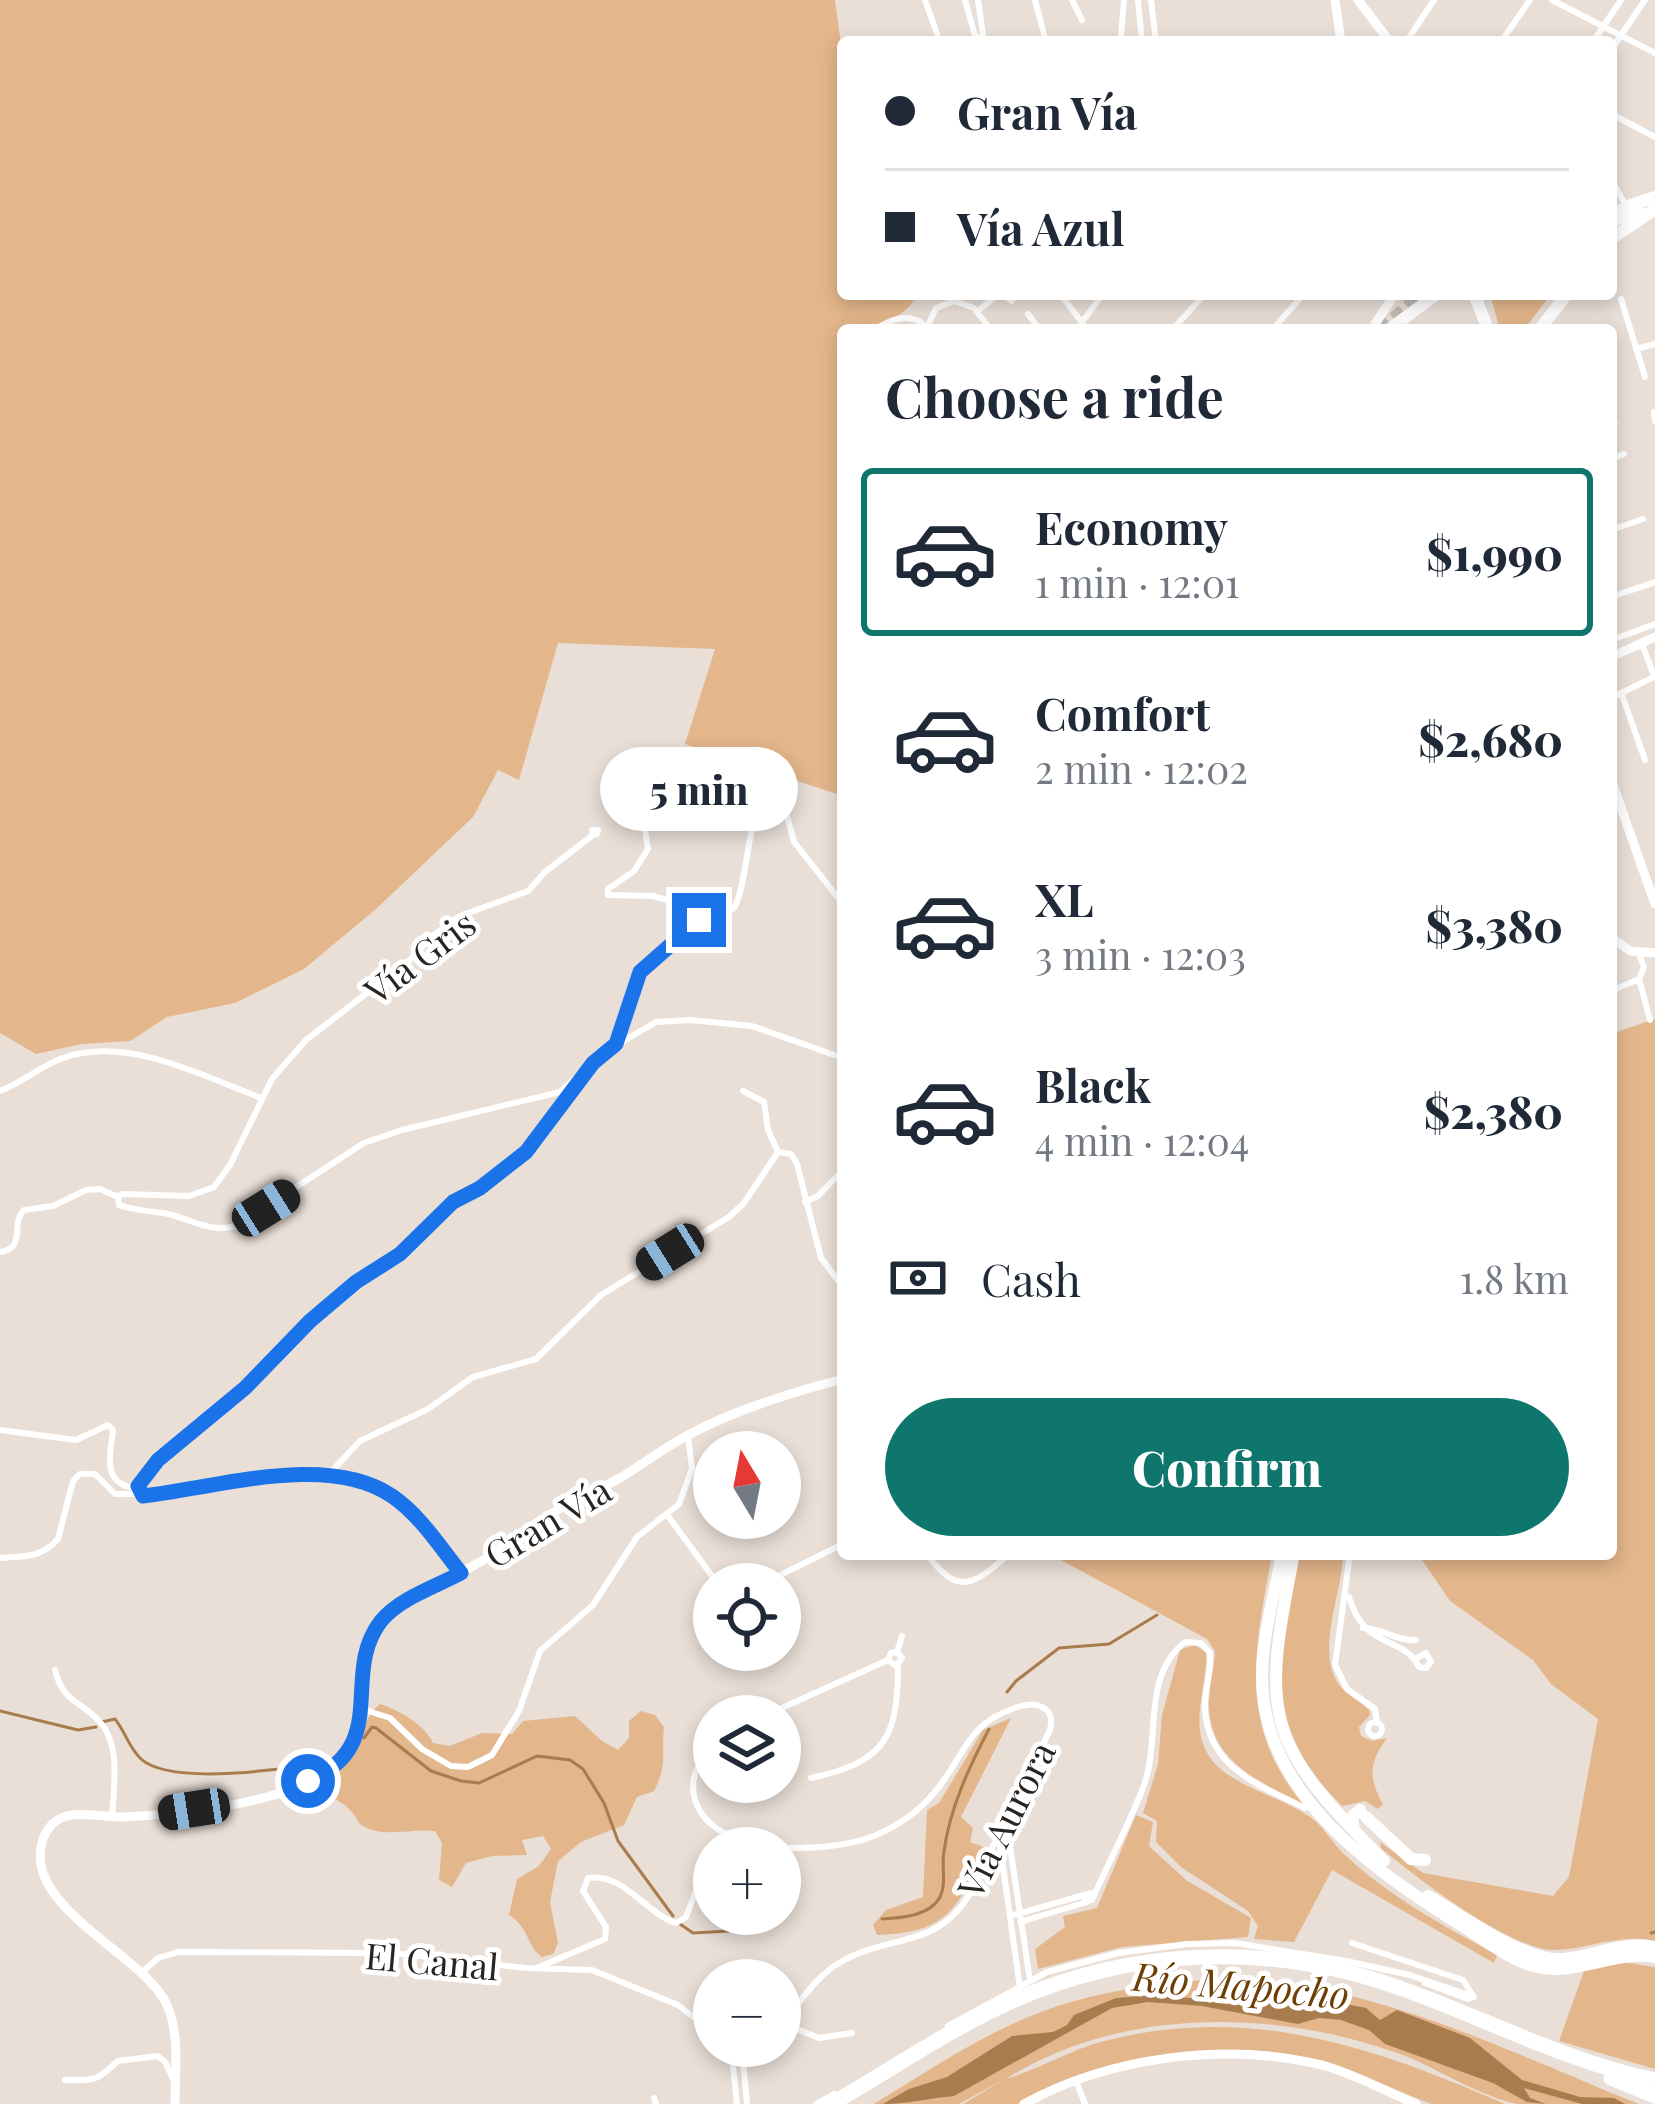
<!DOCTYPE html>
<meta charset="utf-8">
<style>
:root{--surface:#fff;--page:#f2f2f3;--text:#1f2937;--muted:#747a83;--line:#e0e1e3;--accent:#0f766e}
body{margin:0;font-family:"Playfair Display",serif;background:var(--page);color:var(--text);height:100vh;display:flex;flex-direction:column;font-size:45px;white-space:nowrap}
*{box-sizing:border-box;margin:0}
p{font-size:39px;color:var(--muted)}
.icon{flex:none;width:66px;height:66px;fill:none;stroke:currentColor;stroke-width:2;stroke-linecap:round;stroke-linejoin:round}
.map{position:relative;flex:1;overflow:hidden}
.panel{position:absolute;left:837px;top:324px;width:780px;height:1236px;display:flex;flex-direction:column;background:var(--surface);border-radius:12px;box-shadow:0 6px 18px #0003}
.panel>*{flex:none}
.guide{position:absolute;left:837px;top:36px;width:780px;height:264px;border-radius:12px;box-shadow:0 6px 18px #0003;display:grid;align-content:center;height:264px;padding:0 48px;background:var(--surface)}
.needle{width:78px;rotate:350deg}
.fabs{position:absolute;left:693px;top:1431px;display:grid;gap:24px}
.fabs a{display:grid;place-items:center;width:108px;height:108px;border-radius:50%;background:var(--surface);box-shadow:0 6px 18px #0003;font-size:60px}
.end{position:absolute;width:54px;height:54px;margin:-27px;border:15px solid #1a73e8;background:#fff;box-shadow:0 0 0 6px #fff}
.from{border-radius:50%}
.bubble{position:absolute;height:84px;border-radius:42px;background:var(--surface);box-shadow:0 6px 18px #0003;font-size:39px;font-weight:800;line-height:84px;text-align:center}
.car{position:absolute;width:36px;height:72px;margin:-36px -18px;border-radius:15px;box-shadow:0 0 9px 3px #0007;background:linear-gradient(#222 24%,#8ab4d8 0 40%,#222 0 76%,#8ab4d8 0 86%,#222 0)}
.guide b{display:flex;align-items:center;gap:42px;height:114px;font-size:45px}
.guide b+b{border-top:3px solid var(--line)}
.guide i{width:30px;height:30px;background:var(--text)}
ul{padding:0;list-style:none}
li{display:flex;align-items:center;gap:36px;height:168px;margin:0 24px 18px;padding:0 24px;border:6px solid transparent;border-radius:12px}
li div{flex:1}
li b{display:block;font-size:45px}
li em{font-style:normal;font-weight:800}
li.on{border-color:var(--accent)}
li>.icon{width:108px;height:108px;stroke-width:1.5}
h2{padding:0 48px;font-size:54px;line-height:144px}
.pay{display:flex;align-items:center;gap:30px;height:132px;padding:0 48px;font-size:45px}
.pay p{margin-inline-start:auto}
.button{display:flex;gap:24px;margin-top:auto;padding:24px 48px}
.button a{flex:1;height:138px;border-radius:72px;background:var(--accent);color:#fff;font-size:48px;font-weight:800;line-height:138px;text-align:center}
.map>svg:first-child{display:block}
.green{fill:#e3b68b}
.water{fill:#a97c4e}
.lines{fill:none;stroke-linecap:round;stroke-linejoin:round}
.stream{stroke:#a97c4e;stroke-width:3}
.primary-tunnel{stroke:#c2bab3;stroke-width:12;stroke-dasharray:12 6;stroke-linecap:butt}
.street{stroke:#fff;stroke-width:6}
.secondary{stroke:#fff;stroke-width:9}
.primary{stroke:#fff;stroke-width:12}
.highway{stroke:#fff;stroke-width:15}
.route{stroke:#1a73e8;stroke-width:15}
.labels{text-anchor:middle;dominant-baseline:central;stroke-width:10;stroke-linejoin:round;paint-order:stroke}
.street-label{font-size:36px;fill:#282421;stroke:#fff}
.water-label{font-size:39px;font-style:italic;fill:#6d3f04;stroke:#fff}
</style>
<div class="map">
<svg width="1655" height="2104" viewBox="0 0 1655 2104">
<rect width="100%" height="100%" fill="#e9dfd7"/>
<path class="green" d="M 0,0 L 835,0 L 843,60 L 843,272 L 839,278 L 843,278 L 843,294 L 914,294 L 915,298 C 903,321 867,330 843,330 L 843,796 L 685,744 L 715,649 L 558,643 L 519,780 L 498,770 L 473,817 L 376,909 L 304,969 L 235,1003 L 167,1017 L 130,1041 L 81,1044 L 36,1054 L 0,1033 Z
M 1490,294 L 1551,294 L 1524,330 L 1500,330 Z
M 1655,1019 L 1655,1941 C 1618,1933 1590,1949 1555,1950 C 1511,1951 1414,1876 1381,1848 L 1380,1842 L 1423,1873 L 1553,1896 L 1569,1877 L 1598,1719 L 1551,1684 L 1533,1660 L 1450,1601 L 1418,1554 L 1611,1554 L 1611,1034 Z
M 1050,1554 L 1272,1554 C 1255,1648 1236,1726 1304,1805 C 1261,1781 1213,1765 1209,1709 C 1208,1689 1214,1670 1215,1651 L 1207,1639 Z
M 1298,1554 L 1343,1554 C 1343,1592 1314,1652 1340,1686 C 1348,1696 1360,1701 1369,1710 L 1370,1715 L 1359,1727 L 1361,1736 L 1372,1741 L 1387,1738 C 1369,1762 1368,1778 1383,1804 L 1378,1809 L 1365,1801 L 1342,1806 C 1259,1723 1279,1660 1298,1554 Z
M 1194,1645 L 1206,1652 C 1208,1688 1187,1725 1211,1759 C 1232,1787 1286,1798 1314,1820 C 1325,1829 1333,1844 1344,1854 C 1388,1896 1444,1926 1497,1955 L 1494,1963 L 1332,1870 L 1294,1942 L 1254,1939 L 1258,1926 L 1248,1911 L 1181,1867 L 1156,1842 L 1157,1821 L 1143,1813 L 1158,1764 L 1162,1715 L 1180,1650 Z
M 380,1704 C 400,1711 423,1723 433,1743 L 450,1746 L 482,1733 L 512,1734 L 523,1721 L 575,1716 L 602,1741 L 618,1750 L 629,1738 L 629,1721 L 641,1711 L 655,1715 L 664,1727 C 661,1755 668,1764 654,1791 L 637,1797 L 624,1825 L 581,1842 L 558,1861 L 550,1902 L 558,1943 L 553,1954 L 542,1957 C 527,1947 529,1927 509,1915 L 517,1879 L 539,1866 L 551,1849 L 543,1836 L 522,1840 L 527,1855 L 492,1856 L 466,1863 L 452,1887 L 439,1880 L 442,1843 L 435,1831 C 413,1828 386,1838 365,1827 C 356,1822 359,1821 352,1812 C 338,1796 318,1793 297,1790 C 318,1781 341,1773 354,1754 C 367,1737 361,1718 380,1704 Z
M 1011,1718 L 961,1817 L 973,1828 L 970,1842 L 986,1848 C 958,1907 949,1933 877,1935 L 873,1925 L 886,1910 L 923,1897 L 927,1810 L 939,1803 L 983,1730 Z
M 1136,1815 L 1153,1822 L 1149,1846 L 1186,1880 L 1251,1918 L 1248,1937 L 1122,1947 L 1038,1969 L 1035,1949 L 1065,1927 L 1063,1916 L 1097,1908 Z
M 1621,1962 L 1655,1967 L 1655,2069 L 1559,2041 L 1584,1971 Z
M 1236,1978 C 1383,1987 1504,2050 1639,2104 C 1600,2104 1556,2104 1518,2104 C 1484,2098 1441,2071 1408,2057 C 1282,2009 1123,2005 1006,2079 C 1037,2070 1068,2051 1101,2042 C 1247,2003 1372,2046 1505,2104 L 1431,2104 L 1348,2070 L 1201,2051 L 1041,2091 L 1017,2104 L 963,2104 L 1003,2080 L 959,2104 L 874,2104 C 936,2066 1000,2022 1071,2002 C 1126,1986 1179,1981 1236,1978 Z"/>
<path class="water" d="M 1257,1987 L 1366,2008 L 1380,2020 L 1397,2010 L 1470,2038 L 1522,2080 L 1580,2097 L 1614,2098 L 1625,2104 L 1582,2104 L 1524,2088 L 1530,2098 L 1546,2104 L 1527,2102 L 1493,2083 L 1385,2044 L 1369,2030 L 1341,2020 L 1319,2018 L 1298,2024 L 1202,2006 L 1148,2002 L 1112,2008 L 954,2096 C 930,2098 908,2104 883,2104 L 909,2089 L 947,2077 L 1012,2036 L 1053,2032 L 1067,2025 L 1074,2015 L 1116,1998 L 1157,1995 L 1210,2000 L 1227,1989 Z"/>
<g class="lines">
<path class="stream" d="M 1007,1692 L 1016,1681 L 1059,1648 L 1109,1644 L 1157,1615
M 0,1711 L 78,1730 L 96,1727
M 102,1722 L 115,1719 C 125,1731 129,1748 141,1759 C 171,1786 280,1769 319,1764
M 364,1738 L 372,1727 L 376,1728 L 431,1771 L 461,1781 L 479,1783 L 537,1756 L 570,1760 L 583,1769 L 604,1803 L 618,1841 L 673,1916
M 882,1919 C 901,1918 930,1916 940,1897 C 947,1883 941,1866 944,1851 C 950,1808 969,1767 989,1729
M 680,1924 L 693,1933 L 729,1931
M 1651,1933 L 1655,1932"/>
<path class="primary-tunnel" d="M 1380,330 L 1421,294"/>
<path class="street" d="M 925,0 L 940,42
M 965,0 L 976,39
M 1035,0 L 1046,42
M 1072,0 L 1082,20
M 1138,0 L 1142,42
M 1151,0 L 1156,42
M 1552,0 L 1655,53
M 1121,37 L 1124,0
M 967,42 L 983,35 L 978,0
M 1406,42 L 1434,0
M 1501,42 L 1530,0
M 1593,42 L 1621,0
M 1611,50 L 1645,0
M 1611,114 L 1655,137
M 1611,179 L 1626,206
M 1001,294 L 1012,301
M 1060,294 L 1088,330
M 1621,299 L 1645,377
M 978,311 L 998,294
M 1028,314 L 1040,330
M 874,330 C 891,319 908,312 925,325
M 926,330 L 936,308 L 954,301 L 974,308 L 991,330
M 1076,330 L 1103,294
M 1172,330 L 1205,294
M 1272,330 L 1304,294
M 1636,349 L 1655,344
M 1611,389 L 1612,389
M 1654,412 L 1655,421
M 1611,425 L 1615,423
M 1611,459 L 1624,454
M 1611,530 L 1643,519
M 1611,597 L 1655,582
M 1611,640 L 1655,624
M 1642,644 L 1654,676
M 1622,695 L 1645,760
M 1611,698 L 1654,677
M 773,784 L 779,786 L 794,842 L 843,904
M 623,823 L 633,816 L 643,817 L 648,849 L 634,871 L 608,889 L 608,895 L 653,896 L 693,907 L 731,907
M 592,830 L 598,830 L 597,834 L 593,835 Z
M 1639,954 L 1644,967 L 1639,979 L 1650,1020
M 1611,991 L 1639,979
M 616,1044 L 641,972 L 699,920 L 725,915 L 735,907 C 751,870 744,815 773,784
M 0,1091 C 26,1081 49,1059 77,1054 C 137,1041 206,1077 261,1098
M 743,1091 L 764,1102 L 768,1130 L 778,1152
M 118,1197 L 122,1194 L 189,1196 L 214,1187 L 230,1165 L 272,1079 L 306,1040 L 411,959 L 431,937 L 460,916 L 528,891 L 545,872 L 593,835
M 805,1202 L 818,1196 L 843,1170
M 0,1252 C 27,1248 10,1224 24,1210 L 53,1206 L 86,1190 L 100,1189 L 118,1197 L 119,1205 C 135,1211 152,1211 168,1214 C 193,1220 210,1233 236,1226 L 364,1143 L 402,1130 L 560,1092 L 603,1053 L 656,1022 L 690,1020 L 752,1026 L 843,1058
M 0,1430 L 76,1440 L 108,1425 L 113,1430 C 110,1458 101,1484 138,1489
M 328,1475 L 360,1441 L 428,1409 L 473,1377 L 536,1359 L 601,1295 L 729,1217 L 744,1203 L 778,1152 L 791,1154 L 797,1164 L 821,1258 L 843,1287
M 668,1516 L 718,1584
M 927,1554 C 958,1597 974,1585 1009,1554
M 1350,1554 L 1335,1665 L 1347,1689 L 1375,1709 L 1377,1723
M 0,1558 C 23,1556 42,1558 58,1539 L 73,1481 L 80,1474 L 95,1474 L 115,1494 L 140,1494
M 461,1573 C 440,1547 420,1515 392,1496 C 327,1451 216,1488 143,1496 L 138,1487 L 158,1460 L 245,1388 L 356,1281 L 400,1254 L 453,1202 L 480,1188 L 526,1152 L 585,1073
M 762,1584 L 843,1544
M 1349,1597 C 1364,1650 1403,1635 1419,1667 L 1426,1668 L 1431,1662 L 1426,1653 L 1415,1659
M 1363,1628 C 1382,1628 1399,1642 1416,1640
M 897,1652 L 902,1636
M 55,1670 C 63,1703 80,1700 99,1721 C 121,1744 114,1788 112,1817
M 362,1709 L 390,1718 L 422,1749 L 451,1766 L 468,1767 L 492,1755 L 519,1711 L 540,1651 L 593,1605 L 637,1537 L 679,1504 L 692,1469 L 688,1435
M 764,1716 L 888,1660 L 891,1653 L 897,1652 L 902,1658 L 896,1666 L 888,1660
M1368 1729a7 7 0 1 1 14 0a7 7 0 1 1-14 0Z
M 714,1746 C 700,1759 690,1775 694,1795 C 707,1860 829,1854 874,1836 C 898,1826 918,1812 934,1793 C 964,1759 965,1724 1015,1708 C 1023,1705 1033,1702 1042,1707 C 1052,1712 1052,1720 1050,1730 L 969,1895 C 936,1950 887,1934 839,1963 C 814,1978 800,2004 780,2024
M 811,1778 C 885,1762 898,1738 898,1665
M 1006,1819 L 1030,1981
M 999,1838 L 1020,1988
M 1090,1893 L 1092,1900 L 1085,1901 L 1084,1895 Z
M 1093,1898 C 1109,1861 1130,1823 1144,1785 C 1161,1739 1141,1677 1185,1642 L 1201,1643 L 1210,1653 C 1212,1671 1204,1690 1205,1709 C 1208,1768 1259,1785 1305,1808
M 1010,1916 L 1084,1895
M 1020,1922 L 1087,1902
M 1352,1943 L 1463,1980 L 1472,1994
M 539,1967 L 605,1939 L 606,1927 L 583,1891 L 588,1878 C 623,1872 645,1913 676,1923 L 686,1917 L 699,1883
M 141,1973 L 158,1958 L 178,1952 L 394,1953 L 526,1968 L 592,1970 L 678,2005 L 714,2033
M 1425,1983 L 1468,1999 L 1474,1997
M 782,2023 L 819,2038 L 852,2033
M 948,2026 L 1047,1972 L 1118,1953 L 1187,1944 L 1235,1943 L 1346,1961 L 1410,1975 L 1474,1997
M 731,2046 L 737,2104
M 65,2080 C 96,2080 95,2082 118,2061 L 158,2056 L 165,2062 L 175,2083
M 1076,2081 L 1085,2104
M 654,2098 L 656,2104
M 747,2104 L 743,2060 L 749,2046
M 816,2104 L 834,2094"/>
<path class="secondary" d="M 1335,0 L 1341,42
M 1358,0 L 1390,42
M 1611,213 L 1626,206
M 1371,330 L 1395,294
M 1611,657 L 1655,637
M 1611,779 L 1655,904
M 1611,937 L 1630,951 L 1655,953
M 175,2104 C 175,2073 180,2034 167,2005 C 145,1956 29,1910 41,1847 C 43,1835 50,1823 61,1818 C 79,1810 105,1818 124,1817 C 181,1814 280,1804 327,1772 C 381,1735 346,1669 380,1623 C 402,1593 449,1581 480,1562 C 504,1548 525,1531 548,1516 C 571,1501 596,1491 620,1478 C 641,1465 660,1451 681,1439 C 730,1411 789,1393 843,1379
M 1024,2104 C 1111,2056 1226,2042 1322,2065 C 1355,2074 1385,2091 1416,2104"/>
<path class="primary" d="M 1628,206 L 1655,197
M 1611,222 L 1638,210
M 1611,239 L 1655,209
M 1474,294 L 1488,329
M 1388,330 L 1437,294
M 1539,330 L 1567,294
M 1282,1554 C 1273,1604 1255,1657 1265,1709 C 1283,1809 1384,1877 1464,1927 C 1487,1941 1511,1961 1537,1967 C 1577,1976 1614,1950 1655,1957
M 1294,1554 C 1261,1717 1264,1742 1384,1861
M 1366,1817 L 1411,1859 L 1425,1860
M 1354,1830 L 1352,1817 L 1360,1810
M 1428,1896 C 1462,1915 1524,1962 1563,1959 C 1596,1956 1621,1941 1655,1947"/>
<path class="highway" d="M 1611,2078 L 1655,2096
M 831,2104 C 889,2071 945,2032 1006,2004 C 1129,1947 1269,1942 1397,1987 C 1483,2017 1566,2062 1655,2080"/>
</g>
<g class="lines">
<path class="route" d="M 308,1781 C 393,1745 339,1675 381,1621 C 400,1598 435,1587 461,1573 C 440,1547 420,1515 392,1496 C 327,1452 216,1488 143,1496 L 138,1486 L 158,1460 L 245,1388 L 310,1321 L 356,1282 L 400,1254 L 453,1202 L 480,1188 L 526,1152 L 593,1063 L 616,1044 L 640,972 L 699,920"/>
</g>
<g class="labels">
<g class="street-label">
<text transform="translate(419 956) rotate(-37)">Vía Gris</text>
<text transform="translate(547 1521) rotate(-31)">Gran Vía</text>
<text transform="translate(1005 1819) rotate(-63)">Vía Aurora</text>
<text transform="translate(432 1960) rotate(5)">El Canal</text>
</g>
<g class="water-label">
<text transform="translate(1241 1984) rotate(5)">Río Mapocho</text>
</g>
</g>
</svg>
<div class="fabs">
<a><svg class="needle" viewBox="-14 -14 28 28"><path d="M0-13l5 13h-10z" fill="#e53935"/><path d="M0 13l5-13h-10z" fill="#747a83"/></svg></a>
<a><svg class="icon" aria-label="locate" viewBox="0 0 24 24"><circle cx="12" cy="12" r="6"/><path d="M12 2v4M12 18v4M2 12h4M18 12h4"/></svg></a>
<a><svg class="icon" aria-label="layers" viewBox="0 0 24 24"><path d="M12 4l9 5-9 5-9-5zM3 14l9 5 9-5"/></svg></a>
<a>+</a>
<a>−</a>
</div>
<i class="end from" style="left:308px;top:1781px"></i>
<i class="end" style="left:699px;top:920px"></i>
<div class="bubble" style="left:600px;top:747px;width:198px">5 min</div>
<i class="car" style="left:266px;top:1208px;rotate:58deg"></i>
<i class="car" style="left:670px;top:1252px;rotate:238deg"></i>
<i class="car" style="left:194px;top:1809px;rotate:261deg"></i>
<div class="guide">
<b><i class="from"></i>Gran Vía</b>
<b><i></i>Vía Azul</b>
</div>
<section class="panel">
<h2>Choose a ride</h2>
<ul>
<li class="on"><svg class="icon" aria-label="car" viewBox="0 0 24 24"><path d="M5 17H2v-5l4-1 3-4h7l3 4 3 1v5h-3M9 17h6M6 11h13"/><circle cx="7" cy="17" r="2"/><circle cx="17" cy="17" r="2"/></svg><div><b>Economy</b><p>1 min · 12:01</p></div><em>$1,990</em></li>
<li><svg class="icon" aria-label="car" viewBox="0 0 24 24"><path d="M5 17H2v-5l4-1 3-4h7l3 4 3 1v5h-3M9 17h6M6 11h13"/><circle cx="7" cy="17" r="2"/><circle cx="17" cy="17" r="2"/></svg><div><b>Comfort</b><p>2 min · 12:02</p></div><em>$2,680</em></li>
<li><svg class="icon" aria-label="car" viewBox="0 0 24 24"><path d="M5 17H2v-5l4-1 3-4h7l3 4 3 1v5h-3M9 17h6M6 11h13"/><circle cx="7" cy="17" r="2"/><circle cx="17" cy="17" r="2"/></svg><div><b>XL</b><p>3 min · 12:03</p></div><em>$3,380</em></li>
<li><svg class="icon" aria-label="car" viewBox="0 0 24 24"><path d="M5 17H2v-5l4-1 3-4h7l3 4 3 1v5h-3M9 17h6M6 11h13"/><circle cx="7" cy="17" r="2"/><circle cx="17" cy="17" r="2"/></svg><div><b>Black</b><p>4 min · 12:04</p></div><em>$2,380</em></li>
</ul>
<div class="pay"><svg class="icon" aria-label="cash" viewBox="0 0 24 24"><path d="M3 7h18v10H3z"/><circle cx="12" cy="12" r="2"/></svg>Cash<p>1.8 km</p></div>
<div class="button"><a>Confirm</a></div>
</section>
</div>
